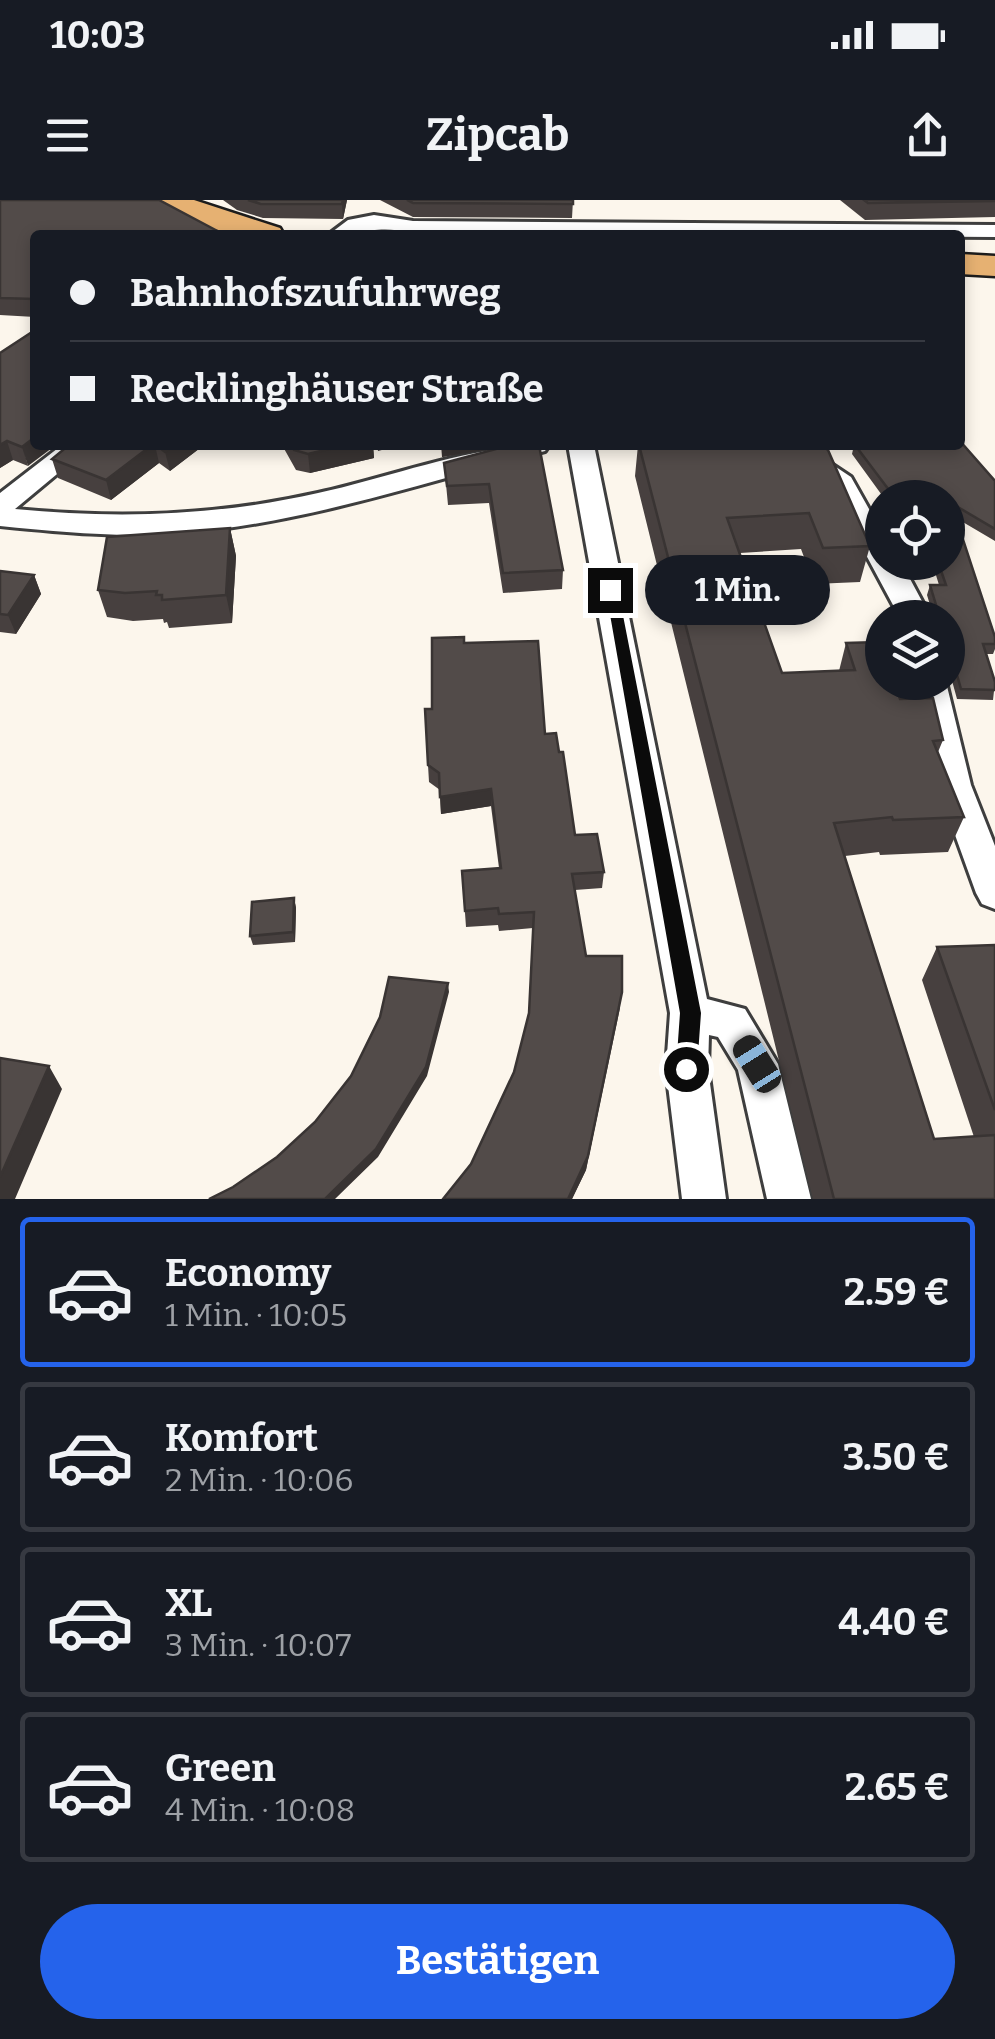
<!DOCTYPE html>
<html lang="de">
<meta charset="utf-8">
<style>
:root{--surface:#171b24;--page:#242831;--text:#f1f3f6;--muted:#9ea1a6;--line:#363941;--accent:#2563eb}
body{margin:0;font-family:Bitter,serif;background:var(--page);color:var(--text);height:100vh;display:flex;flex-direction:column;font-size:38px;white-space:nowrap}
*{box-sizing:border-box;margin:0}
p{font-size:32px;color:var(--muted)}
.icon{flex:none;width:55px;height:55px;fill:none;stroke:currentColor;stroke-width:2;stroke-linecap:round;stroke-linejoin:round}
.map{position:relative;height:999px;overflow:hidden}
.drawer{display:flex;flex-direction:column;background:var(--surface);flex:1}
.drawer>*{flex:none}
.banner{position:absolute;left:30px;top:30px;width:935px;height:220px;border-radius:10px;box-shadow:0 5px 15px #0003;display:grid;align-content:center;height:220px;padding:0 40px;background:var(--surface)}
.tools{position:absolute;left:865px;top:280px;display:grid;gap:20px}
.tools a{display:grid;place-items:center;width:100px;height:100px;border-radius:50%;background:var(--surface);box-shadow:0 5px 15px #0003;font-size:50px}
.end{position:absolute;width:45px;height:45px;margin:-22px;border:12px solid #0b0b0b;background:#fff;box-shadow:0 0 0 5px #fff}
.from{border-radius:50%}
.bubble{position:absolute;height:70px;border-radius:35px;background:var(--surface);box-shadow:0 5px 15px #0003;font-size:32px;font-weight:700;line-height:70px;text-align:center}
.car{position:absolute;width:30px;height:60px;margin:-30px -15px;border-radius:12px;box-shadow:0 0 8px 2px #0007;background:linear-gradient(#222 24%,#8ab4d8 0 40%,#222 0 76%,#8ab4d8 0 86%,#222 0)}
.banner b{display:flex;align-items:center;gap:35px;height:95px;font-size:38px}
.banner b+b{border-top:2px solid var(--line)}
.banner i{width:25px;height:25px;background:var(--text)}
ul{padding:18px 0 0;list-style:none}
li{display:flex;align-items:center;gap:30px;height:150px;margin:0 20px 15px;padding:0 20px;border:5px solid var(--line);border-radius:10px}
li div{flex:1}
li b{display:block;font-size:38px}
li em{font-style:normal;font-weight:700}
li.selected{border-color:var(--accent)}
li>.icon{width:90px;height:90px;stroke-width:1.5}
.action{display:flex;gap:20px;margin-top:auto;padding:20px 40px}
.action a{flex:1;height:115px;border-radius:60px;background:var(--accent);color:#fff;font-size:40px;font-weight:700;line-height:115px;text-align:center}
.status{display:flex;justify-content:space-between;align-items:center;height:70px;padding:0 50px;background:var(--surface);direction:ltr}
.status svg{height:28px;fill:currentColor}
header{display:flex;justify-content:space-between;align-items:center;height:130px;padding:0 40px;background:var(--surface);font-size:45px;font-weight:700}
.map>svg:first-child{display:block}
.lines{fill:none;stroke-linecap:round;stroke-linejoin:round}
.minor-casing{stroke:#3e3e3e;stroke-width:6}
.primary-casing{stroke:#1c1c1c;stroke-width:5}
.minor{fill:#fff;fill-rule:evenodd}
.primary{fill:#e6b172;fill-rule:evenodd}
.wall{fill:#47403f}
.shaded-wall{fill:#393433}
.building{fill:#524b49;stroke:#393433;stroke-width:2.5}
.route{fill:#0b0b0b}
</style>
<div class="status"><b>10:03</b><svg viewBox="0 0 49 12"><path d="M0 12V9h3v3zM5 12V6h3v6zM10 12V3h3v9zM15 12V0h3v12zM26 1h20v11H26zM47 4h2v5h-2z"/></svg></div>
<header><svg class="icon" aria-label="menu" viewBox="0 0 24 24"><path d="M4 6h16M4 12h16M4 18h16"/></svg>Zipcab<svg class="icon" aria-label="share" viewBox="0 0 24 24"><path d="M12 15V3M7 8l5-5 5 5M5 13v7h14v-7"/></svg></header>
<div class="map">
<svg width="995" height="999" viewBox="0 0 995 999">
<rect width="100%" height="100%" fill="#fcf6ec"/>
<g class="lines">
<g class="minor-casing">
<path id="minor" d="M 374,15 L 413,21 L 995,25 L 995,37 L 412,33 C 375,24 363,35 328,35 L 348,20 Z
M 62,245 L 92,245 L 15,309 C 118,319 216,316 318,293 C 395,276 471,245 549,245 L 545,251 C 426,282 306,323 182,333 C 121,338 60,332 0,326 L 0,293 Z
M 568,245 L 594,245 L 707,799 L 745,809 L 778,864 L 811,999 L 767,999 L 738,870 L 718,837 L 709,835 L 708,869 L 726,999 L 682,999 L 666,869 L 670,813 Z
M 772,245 L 803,245 L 851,277 L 882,332 L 882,362 L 901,362 L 931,418 L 900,418 L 830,288 Z
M 914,482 L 946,482 L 971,585 L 995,646 L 995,709 L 982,704 L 976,693 L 937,585 Z"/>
</g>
<g class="primary-casing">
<path id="primary" d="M 151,0 L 194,0 L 280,28 L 284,35 C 250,35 173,31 151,0 Z
M 960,54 L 995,56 L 995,76 L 960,74 Z"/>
</g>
<use href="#minor" class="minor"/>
<use href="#primary" class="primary"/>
</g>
<path class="wall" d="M 0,0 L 35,35 L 35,117 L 0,115 Z
M 223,0 L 347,0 L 343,19 L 263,18 L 237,10 Z
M 380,0 L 573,0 L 572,18 L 413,17 Z
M 840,0 L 995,0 L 995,17 L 865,20 Z
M 0,153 L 28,266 L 13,260 L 0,268 Z
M 69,245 L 204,245 L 170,271 L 159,263 L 111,300 L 58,278 L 52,259 Z
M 282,245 L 373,245 L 374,258 L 310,273 L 296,270 Z
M 441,245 L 539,245 L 563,370 L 562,389 L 503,393 L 489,303 L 448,305 L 444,263 L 506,246 L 442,257 Z
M 638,245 L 822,245 L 870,346 L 860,382 L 814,384 L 801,349 L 740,353 L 782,473 L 839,471 L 846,443 L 943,540 L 938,552 L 964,617 L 948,652 L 880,655 L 879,652 L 845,656 L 934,939 L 974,937 L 922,780 L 937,747 L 995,745 L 995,999 L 813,999 L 635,276 Z
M 854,245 L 995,281 L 995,341 L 956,318 L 995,437 L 995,449 L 993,454 L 986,454 L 995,482 L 993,500 L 957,499 L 948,466 L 948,418 L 934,418 L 927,395 L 930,385 L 939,385 L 932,362 L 948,362 L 948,298 L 884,298 L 852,254 Z
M 230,328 L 236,356 L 232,423 L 169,428 L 167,422 L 164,423 L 163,419 L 133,421 L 107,417 L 98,390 Z
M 0,371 L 34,375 L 41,394 L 16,434 L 0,432 Z
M 464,443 L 545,534 L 559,552 L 575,635 L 604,672 L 602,688 L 575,690 L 586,756 L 620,808 L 586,970 L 572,999 L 443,999 L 471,964 L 514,872 L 529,813 L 533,728 L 499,731 L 498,725 L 466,727 L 462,671 L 499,668 L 491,606 L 441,614 L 440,590 L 429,582 L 428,565 L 432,509 Z
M 294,698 L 296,708 L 295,742 L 253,745 L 250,736 Z"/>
<path class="shaded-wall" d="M 343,0 L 347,0 L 343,19 L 342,4 Z
M 35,237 L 35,245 L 56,245 L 28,266 L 22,247 Z
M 7,241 L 13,260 L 0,268 L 0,245 Z
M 152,245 L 155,245 L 159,263 L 111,300 L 106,280 Z
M 174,245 L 204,245 L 170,271 L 165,252 Z
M 346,245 L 373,245 L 374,258 L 310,273 L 308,254 Z
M 377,245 L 401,245 L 378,251 Z
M 442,245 L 515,245 L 442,257 Z
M 230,328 L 236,356 L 232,423 L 226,395 Z
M 34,375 L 41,394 L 16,434 L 8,415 Z
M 491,589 L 491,606 L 441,614 L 440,597 Z
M 294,698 L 296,708 L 295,742 L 293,732 Z
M 448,783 L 449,792 L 427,876 L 378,957 L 335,999 L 325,999 Z
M 622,792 L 586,970 L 572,999 L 568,999 Z
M 49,866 L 62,889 L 15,999 L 0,999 L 0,977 Z"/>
<path class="building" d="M 0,0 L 159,0 L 225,35 L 35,35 L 35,99 L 0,98 Z
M 248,0 L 343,0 L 342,4 L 261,4 Z
M 407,0 L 573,0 L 573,4 L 413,3 Z
M 864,0 L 995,0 L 995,1 L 868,3 Z
M 35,130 L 35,237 L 22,247 L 7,241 L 0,245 L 0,153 Z
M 960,241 L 995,281 L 995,329 L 951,303 L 995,437 L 995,444 L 983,444 L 995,482 L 995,490 L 961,489 L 948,443 L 948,418 L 940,418 L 930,385 L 946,385 L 938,362 L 948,362 L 948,298 L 895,298 L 855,245 L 960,245 Z
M 69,245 L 152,245 L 106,280 L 52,259 Z
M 156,245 L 174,245 L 165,252 Z
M 290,245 L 346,245 L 308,254 L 294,250 Z
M 511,245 L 539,245 L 563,370 L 503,373 L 489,284 L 447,286 L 444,263 Z
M 639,245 L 822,245 L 828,250 L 870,346 L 823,348 L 809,313 L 727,318 L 782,473 L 855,470 L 846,443 L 880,442 L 882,451 L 882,482 L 894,482 L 900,499 L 933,498 L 943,540 L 933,541 L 964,617 L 893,620 L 892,617 L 834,623 L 934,939 L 995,935 L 995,999 L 834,999 Z
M 230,328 L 226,395 L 162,400 L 162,395 L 156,395 L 157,391 L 125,393 L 98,390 L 107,337 Z
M 0,371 L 34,375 L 8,415 L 0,414 Z
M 464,437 L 464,443 L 538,441 L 545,534 L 556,533 L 559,552 L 563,552 L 575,635 L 597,634 L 604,672 L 572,674 L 586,756 L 622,756 L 622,792 L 588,956 L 568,999 L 443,999 L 471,964 L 514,872 L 529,813 L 534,712 L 499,714 L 498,708 L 465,711 L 462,671 L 501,668 L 491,589 L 440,597 L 439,573 L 428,565 L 425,509 L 432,509 L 432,438 Z
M 294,698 L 293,732 L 250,736 L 252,702 Z
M 995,745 L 995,910 L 937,747 Z
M 389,777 L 448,783 L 426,867 L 376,949 L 325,999 L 209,999 L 233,987 L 277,957 L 315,922 L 351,876 L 380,817 Z
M 0,858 L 49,866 L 0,977 Z"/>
<path class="route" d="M 605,386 L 618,390 L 701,813 L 697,869 L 686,878 L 676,869 L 680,813 Z"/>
</svg>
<div class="tools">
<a><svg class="icon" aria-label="locate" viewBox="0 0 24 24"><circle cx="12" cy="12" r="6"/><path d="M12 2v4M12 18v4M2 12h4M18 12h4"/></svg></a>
<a><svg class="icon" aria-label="layers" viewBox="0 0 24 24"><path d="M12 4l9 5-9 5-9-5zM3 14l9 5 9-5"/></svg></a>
</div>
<i class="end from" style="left:686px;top:869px"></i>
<i class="end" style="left:610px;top:390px"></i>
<div class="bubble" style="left:645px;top:355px;width:185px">1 Min.</div>
<i class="car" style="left:757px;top:864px;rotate:328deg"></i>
<div class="banner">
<b><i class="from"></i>Bahnhofszufuhrweg</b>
<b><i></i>Recklinghäuser Straße</b>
</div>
</div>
<section class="drawer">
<ul>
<li class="selected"><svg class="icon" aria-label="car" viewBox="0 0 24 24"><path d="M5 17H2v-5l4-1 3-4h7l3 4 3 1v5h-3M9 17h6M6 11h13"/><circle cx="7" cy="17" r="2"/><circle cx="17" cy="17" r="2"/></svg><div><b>Economy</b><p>1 Min. · 10:05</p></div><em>2.59 €</em></li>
<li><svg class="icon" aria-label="car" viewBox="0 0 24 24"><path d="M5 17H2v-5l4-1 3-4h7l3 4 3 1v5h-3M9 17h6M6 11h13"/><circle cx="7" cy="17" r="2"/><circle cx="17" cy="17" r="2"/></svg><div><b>Komfort</b><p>2 Min. · 10:06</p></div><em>3.50 €</em></li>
<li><svg class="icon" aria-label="car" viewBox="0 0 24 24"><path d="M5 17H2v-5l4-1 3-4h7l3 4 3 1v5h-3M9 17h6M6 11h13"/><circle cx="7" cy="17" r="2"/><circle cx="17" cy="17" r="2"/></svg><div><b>XL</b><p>3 Min. · 10:07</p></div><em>4.40 €</em></li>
<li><svg class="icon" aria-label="car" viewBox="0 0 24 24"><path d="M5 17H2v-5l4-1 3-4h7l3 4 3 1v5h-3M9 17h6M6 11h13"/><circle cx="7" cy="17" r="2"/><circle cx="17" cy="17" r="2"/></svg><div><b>Green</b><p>4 Min. · 10:08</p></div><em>2.65 €</em></li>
</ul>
<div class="action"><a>Bestätigen</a></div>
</section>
